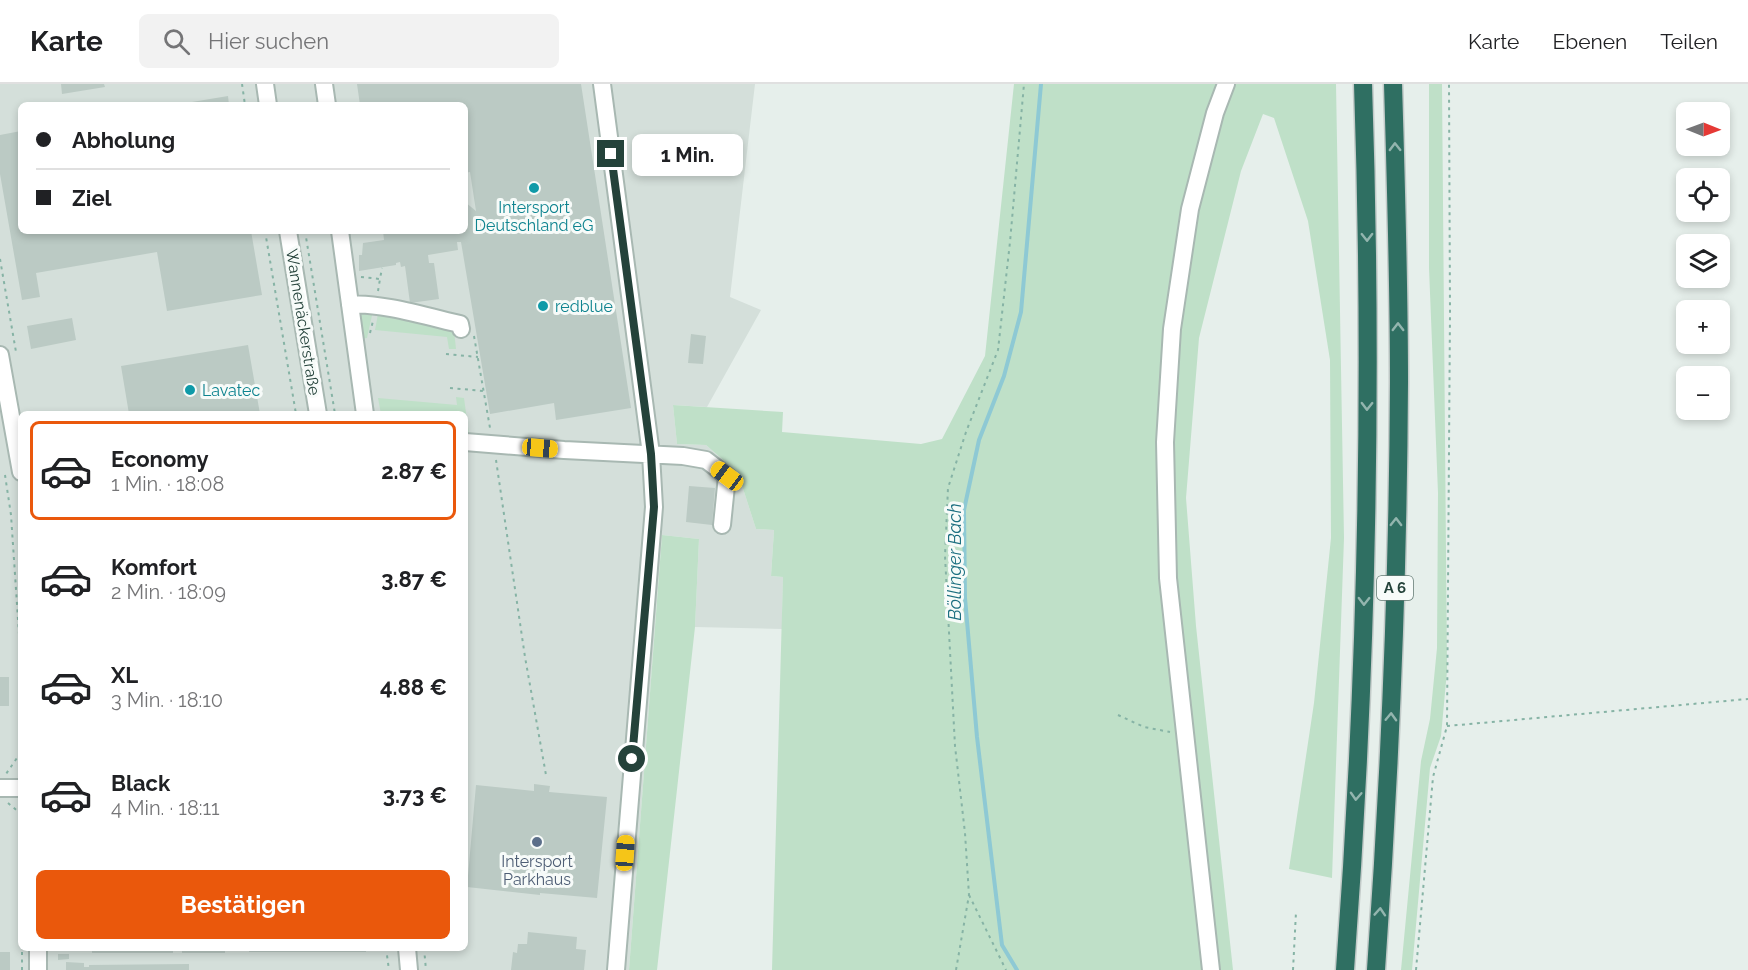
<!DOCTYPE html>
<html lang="de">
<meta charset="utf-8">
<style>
:root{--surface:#fff;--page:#f2f2f2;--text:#202124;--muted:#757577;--line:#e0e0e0;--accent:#ea580c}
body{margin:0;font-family:Raleway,sans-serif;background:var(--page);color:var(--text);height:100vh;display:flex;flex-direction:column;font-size:22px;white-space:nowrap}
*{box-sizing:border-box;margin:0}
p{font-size:20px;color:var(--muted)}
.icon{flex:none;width:33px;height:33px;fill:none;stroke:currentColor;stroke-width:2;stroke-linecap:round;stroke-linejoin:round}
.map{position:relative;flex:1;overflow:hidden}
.side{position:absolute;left:18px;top:327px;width:450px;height:540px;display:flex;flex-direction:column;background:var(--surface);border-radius:9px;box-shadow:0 3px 9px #0003}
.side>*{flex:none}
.top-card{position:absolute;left:18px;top:18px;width:450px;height:132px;border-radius:9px;box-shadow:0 3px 9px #0003;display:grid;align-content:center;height:132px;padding:0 18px;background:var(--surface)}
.needle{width:39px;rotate:91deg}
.controls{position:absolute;left:1676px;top:18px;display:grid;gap:12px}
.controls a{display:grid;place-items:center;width:54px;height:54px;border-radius:9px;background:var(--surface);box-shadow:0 3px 9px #0003;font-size:30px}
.end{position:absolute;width:27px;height:27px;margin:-14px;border:8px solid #24423a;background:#fff;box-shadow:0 0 0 3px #fff}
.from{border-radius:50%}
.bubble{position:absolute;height:42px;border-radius:9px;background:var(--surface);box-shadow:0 3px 9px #0003;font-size:20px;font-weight:700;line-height:42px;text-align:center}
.car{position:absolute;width:18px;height:36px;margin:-18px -9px;border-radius:8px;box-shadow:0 0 4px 2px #0007;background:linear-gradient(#f5c518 24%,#345 0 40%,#f5c518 0 76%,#345 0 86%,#f5c518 0)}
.top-card b{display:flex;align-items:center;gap:21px;height:57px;font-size:22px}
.top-card b+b{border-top:2px solid var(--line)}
.top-card i{width:15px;height:15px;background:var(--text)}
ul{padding:10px 0 0;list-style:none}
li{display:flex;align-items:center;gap:18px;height:99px;margin:0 12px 9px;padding:0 6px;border:3px solid transparent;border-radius:9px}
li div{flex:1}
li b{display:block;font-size:22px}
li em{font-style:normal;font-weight:700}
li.selected{border-color:var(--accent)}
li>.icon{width:54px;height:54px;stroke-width:1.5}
.cta{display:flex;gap:12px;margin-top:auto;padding:12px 18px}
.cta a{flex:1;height:69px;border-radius:9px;background:var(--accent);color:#fff;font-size:24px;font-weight:700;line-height:69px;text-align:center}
header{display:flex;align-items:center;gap:36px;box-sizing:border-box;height:84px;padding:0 30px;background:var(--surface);border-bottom:2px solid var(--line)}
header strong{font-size:28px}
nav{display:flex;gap:33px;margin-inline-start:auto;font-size:21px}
.search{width:420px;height:54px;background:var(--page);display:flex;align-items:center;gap:15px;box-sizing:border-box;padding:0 21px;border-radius:9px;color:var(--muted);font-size:22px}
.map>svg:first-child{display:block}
.built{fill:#d4dfda;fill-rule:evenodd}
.green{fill:#bfe0c8}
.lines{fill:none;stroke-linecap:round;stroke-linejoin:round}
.stream{stroke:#8ec9d4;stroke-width:4}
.building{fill:#bbcac4}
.minor-casing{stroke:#a8b8b2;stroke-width:20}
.highway-casing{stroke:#c2cac8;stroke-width:21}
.path{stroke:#86b3a5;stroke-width:2;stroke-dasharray:3 4.5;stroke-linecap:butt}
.minor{stroke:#fff;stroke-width:16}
.highway{stroke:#2f6f62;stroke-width:18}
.oneway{stroke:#93b5ae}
.route{stroke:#24423a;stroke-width:8}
.culture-dot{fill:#0f9aa8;stroke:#f7fbf9;stroke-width:2}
.service-dot{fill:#5c6f8a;stroke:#f7fbf9;stroke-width:2}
.labels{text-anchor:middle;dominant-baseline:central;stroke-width:6;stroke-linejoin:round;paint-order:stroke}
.shield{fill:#f7fbf9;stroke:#637a73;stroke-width:1.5}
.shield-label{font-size:15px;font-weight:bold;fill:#24423a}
.culture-label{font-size:16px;fill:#0d838f;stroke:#f7fbf9;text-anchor:start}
.street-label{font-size:16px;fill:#24423a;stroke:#f7fbf9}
.service-label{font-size:16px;fill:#4e5e75;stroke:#f7fbf9}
.water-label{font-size:18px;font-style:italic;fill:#1c6f80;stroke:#f7fbf9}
</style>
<header>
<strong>Karte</strong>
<div class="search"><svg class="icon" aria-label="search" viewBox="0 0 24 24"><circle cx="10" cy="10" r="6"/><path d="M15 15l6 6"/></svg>Hier suchen</div>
<nav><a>Karte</a><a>Ebenen</a><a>Teilen</a></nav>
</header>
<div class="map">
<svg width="1748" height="886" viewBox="0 0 1748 886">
<rect width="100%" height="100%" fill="#e6efeb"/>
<path class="built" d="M 0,0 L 755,0 L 730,213 L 761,226 L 707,323 L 673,321 L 677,360 L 706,361 L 738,389 L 756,445 L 774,446 L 771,492 L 783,493 L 782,545 L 695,543 L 699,455 L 662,451 L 629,886 L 0,886 ZM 21,21 L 465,21 L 465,147 L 21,147 ZM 21,330 L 465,330 L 465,864 L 21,864 Z"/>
<path class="green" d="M 1014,0 L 1336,0 L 1344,454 L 1332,794 L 1289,785 L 1314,619 L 1331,454 L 1330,276 L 1308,137 L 1274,34 L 1263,30 L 1241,87 L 1199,254 L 1186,414 L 1196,542 L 1233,886 L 772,886 L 783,493 L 771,492 L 774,446 L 756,445 L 738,389 L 706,361 L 677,360 L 673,321 L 783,328 L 782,348 L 921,360 L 942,355 L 985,272 Z
M 1429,0 L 1442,0 L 1447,587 L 1441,652 L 1430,684 L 1412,886 L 1401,886 L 1421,677 L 1430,635 L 1437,564 L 1438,409 L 1429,184 Z
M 363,227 L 373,227 L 367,254 L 360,255 L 357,231 Z
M 378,230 L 454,246 L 456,265 L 449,265 L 447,253 L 375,246 Z
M 456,313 L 464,314 L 469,350 L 465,349 L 465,330 L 381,330 L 378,314 L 457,321 Z
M 662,451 L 699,455 L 695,543 L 657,886 L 629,886 Z"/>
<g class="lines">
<path class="stream" d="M 1017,886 L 1002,861 L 977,653 L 965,514 L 964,426 L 979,356 L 1004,292 L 1021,228 L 1041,0"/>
</g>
<path class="building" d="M 61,0 L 104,0 L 105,3 L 62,10 Z
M 357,0 L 581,0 L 631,324 L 556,336 L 554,319 L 490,330 L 461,158 L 457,158 L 458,166 L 428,171 L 429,179 L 434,179 L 439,215 L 410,219 L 405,182 L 401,183 L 400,178 L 396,179 L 396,181 L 359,187 L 359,171 L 362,171 L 363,159 L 384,156 L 383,147 L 465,147 L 465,118 L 476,127 L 470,88 L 465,89 L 465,21 L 360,21 Z
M 228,12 L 229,21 L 180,21 L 180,20 Z
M 21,47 L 21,147 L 251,147 L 262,211 L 167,227 L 157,168 L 36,189 L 40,213 L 22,216 L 0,90 L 0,51 Z
M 72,234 L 76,256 L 31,265 L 27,242 Z
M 691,250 L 706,252 L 703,280 L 688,279 Z
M 248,261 L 260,330 L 129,330 L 121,282 Z
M 689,402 L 715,404 L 712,441 L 686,438 Z
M 0,593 L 9,593 L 9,622 L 0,622 Z
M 534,700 L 550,702 L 549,708 L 607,713 L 597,814 L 540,809 L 540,811 L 467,803 L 476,701 L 534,707 Z
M 528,848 L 577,853 L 576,865 L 586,866 L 584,886 L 511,886 L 513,868 L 517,869 L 518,860 L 527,860 Z
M 92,864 L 173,864 L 173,869 L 92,869 Z
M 182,864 L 225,864 L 225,869 L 182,869 Z
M 249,864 L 366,864 L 366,868 L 249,868 Z
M 0,868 L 10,868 L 10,886 L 0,886 Z
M 58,870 L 69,870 L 69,875 L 58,876 Z
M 66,878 L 84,879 L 84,883 L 89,883 L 89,881 L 189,880 L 189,886 L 66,886 Z"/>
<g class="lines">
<g class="minor-casing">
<path id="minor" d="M 265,0 L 268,21
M 324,0 L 327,21
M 602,0 L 651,370 L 654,423 L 616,886
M 288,147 L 318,330
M 340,147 L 365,330
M 350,221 C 375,217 433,234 460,240 L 461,245
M 0,271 L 21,388
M 465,358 L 564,366 L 683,372 L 706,376 L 727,392 L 722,441
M 0,704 L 21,704
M 407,864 L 409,886
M 38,886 L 38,864
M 1211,886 L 1168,494 L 1165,358 L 1172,245 L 1190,125 L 1215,29 L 1226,0"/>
</g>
<g class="highway-casing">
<path id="highway" d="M 1345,886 C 1367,591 1373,295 1363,0
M 1376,886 C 1390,690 1398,495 1399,298 C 1399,199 1396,99 1393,0"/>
</g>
<path class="path" d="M 242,0 L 245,21
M 265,147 L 296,330
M 305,147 L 335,330
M 0,175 L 16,268
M 361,193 L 380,195 L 382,184
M 378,207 L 380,195
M 370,249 L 373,237
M 474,252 L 490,344
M 446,270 L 478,273
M 450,304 L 484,307
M 496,376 L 525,573 L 546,691
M 5,391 L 11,431 L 19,550 L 19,671 L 6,690
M 1118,631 L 1144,643 L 1170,648
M 1447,642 L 1748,615
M 8,719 L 21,730
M 969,811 L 1006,886
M 386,864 L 389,886
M 424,864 L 426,886
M 22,886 L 22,864
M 956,886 L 969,811 L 965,749 L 955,662 L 945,472 L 948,404 L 966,348 L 998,266 L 1010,158 L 1024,0
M 1293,886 L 1296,828
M 1416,886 L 1433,693 L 1447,642 L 1450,229 L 1449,0"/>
<use href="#minor" class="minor"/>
<use href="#highway" class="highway"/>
</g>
<defs><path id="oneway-chevron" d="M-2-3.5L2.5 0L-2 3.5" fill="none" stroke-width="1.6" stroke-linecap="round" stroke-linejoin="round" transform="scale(1.5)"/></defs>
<g class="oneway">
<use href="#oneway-chevron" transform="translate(1395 63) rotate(-91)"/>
<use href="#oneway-chevron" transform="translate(1367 153) rotate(89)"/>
<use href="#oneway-chevron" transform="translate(1398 243) rotate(-90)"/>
<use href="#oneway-chevron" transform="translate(1367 322) rotate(91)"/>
<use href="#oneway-chevron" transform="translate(1396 438) rotate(-89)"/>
<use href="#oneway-chevron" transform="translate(1364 517) rotate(91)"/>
<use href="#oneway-chevron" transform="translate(1391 633) rotate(-88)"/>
<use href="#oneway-chevron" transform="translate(1356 712) rotate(93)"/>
<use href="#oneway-chevron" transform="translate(1380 828) rotate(-86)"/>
</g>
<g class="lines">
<path class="route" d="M 611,70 L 651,370 L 654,423 L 632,675"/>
</g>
<g class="culture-dot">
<circle cx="534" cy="104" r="6"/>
<circle cx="543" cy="222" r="6"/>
<circle cx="190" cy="306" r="6"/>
</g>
<circle class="service-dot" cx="537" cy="758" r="6"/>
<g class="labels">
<rect class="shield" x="1377" y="492" width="36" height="24" rx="4.5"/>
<g class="shield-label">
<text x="1395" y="504">A 6</text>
</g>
<g class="culture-label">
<text x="534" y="123" text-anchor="middle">Intersport<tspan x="534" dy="18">Deutschland eG</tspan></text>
<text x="555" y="222">redblue</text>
<text x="202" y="306">Lavatec</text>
</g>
<g class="street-label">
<text transform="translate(303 238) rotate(81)">Wannenäckerstraße</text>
</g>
<g class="service-label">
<text x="537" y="777">Intersport<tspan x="537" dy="18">Parkhaus</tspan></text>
</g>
<g class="water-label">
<text transform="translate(954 478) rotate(-90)">Böllinger Bach</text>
</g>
</g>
</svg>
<div class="controls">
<a><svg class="needle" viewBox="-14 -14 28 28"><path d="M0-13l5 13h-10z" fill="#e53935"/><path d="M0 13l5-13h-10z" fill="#757577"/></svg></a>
<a><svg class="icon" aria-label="locate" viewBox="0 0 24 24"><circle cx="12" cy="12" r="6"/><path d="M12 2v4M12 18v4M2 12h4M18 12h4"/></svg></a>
<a><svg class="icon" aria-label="layers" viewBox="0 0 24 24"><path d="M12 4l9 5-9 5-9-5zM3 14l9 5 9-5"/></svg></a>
<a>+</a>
<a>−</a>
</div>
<i class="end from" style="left:632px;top:675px"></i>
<i class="end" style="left:611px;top:70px"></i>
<div class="bubble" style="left:632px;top:50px;width:111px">1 Min.</div>
<i class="car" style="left:540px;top:364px;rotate:95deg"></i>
<i class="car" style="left:727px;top:392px;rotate:307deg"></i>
<i class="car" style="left:625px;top:769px;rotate:4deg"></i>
<div class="top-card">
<b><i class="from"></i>Abholung</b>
<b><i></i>Ziel</b>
</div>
<section class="side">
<ul>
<li class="selected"><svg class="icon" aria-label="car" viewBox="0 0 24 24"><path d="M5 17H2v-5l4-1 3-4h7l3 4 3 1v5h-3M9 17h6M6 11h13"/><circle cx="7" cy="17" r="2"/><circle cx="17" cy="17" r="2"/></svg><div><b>Economy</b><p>1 Min. · 18:08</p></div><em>2.87 €</em></li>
<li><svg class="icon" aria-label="car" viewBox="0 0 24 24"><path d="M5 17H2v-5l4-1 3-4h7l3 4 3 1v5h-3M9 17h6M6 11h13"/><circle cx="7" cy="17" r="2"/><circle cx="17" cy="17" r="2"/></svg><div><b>Komfort</b><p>2 Min. · 18:09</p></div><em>3.87 €</em></li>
<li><svg class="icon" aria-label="car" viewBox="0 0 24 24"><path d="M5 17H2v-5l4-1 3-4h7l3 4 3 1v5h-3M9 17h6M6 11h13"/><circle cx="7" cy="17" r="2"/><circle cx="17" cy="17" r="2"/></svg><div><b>XL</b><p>3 Min. · 18:10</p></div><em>4.88 €</em></li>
<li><svg class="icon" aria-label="car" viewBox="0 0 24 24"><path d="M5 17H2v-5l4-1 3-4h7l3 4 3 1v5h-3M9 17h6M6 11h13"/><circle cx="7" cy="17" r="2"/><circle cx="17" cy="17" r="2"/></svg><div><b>Black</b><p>4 Min. · 18:11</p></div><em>3.73 €</em></li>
</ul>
<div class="cta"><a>Bestätigen</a></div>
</section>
</div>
